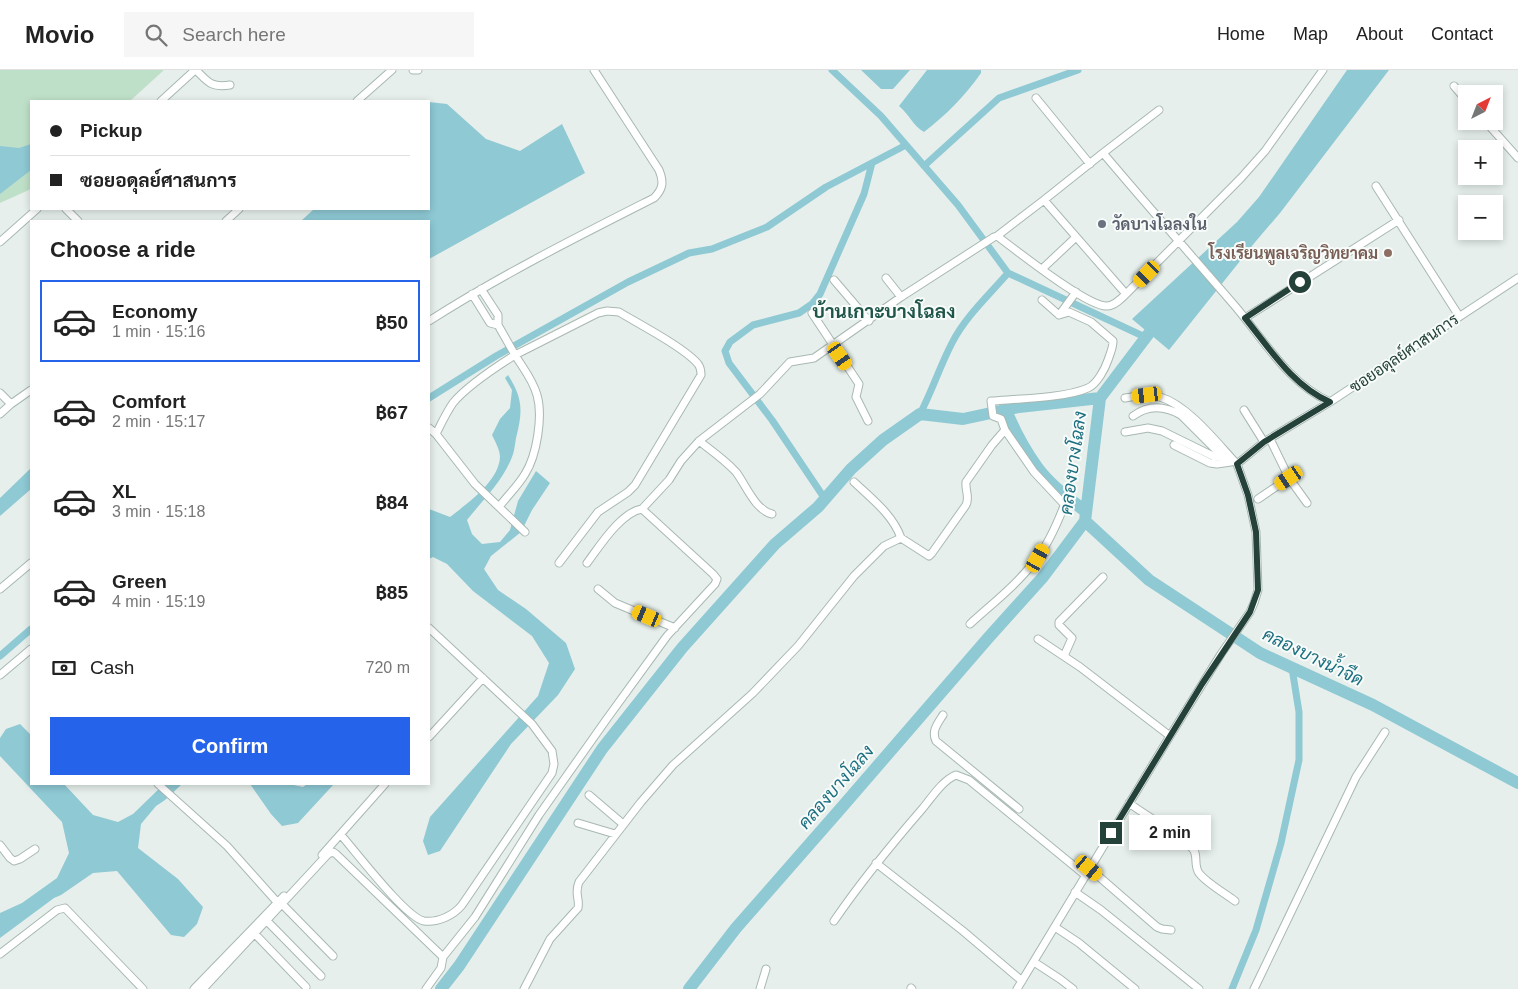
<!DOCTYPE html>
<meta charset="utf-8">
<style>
:root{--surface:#fff;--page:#f6f6f6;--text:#222;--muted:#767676;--line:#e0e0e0;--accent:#2563eb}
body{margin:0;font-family:Helvetica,Sarabun,sans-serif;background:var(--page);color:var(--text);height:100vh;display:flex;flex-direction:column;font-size:19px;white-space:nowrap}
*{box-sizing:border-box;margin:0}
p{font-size:16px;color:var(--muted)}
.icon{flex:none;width:28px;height:28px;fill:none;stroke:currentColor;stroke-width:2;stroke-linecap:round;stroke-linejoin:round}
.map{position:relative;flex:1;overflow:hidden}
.drawer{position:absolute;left:30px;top:150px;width:400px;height:565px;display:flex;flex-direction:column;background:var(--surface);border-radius:0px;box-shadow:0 2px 8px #0003}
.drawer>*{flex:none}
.top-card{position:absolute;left:30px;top:30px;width:400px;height:110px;border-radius:0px;box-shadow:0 2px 8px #0003;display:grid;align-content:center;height:110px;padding:0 20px;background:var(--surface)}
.needle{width:32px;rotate:42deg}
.controls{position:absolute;left:1458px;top:15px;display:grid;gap:10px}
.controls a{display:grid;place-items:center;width:45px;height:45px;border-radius:0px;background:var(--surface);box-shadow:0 2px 8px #0003;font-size:25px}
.end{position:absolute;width:22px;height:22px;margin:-11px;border:6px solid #24423a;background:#fff;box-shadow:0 0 0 2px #fff}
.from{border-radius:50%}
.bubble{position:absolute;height:35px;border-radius:0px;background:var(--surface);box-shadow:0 2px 8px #0003;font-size:16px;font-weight:700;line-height:35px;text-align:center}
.car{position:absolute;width:15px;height:30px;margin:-15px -8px;border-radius:6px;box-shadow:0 0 4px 1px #0007;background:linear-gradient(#f5c518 24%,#345 0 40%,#f5c518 0 76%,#345 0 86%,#f5c518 0)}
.top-card b{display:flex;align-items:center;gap:18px;height:48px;font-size:19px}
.top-card b+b{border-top:1px solid var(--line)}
.top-card i{width:12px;height:12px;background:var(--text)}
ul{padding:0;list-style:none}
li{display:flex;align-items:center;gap:15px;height:82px;margin:0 10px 8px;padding:0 10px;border:2px solid transparent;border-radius:0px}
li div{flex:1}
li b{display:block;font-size:19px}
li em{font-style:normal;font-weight:700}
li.selected{border-color:var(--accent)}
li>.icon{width:45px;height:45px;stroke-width:1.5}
h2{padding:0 20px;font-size:22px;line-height:60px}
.pay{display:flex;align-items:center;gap:12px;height:55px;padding:0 20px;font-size:19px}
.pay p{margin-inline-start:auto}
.button{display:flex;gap:10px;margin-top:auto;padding:10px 20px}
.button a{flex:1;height:58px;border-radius:0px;background:var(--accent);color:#fff;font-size:20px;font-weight:700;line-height:58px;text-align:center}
header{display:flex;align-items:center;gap:30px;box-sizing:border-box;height:70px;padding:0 25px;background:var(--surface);border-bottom:1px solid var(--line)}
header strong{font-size:24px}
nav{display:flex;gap:28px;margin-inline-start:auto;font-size:18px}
.search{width:350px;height:45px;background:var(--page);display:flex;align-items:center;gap:12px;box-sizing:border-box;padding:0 18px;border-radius:0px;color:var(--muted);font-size:19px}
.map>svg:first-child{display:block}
.green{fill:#bfe0c8}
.water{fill:#8ec9d4}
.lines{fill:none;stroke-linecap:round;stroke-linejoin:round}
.canal{stroke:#8ec9d4;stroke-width:7}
.river{stroke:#8ec9d4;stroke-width:12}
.street-casing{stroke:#a8b8b2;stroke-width:9}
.street{stroke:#fff;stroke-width:7}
.route{stroke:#24423a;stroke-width:6}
.worship-dot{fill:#6b7280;stroke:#f7fbf9;stroke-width:2}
.education-dot{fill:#8d6e63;stroke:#f7fbf9;stroke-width:2}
.labels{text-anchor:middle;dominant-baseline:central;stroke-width:4;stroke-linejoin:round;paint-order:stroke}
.worship-label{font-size:16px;font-weight:bold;fill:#5b616d;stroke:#f7fbf9;text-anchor:start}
.education-label{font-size:16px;font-weight:bold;fill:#785e54;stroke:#f7fbf9;text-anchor:end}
.street-label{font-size:16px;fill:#24423a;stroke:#f7fbf9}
.water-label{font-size:18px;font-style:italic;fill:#1c6f80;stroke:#f7fbf9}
.quarter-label{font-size:19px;font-weight:bold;fill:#1f5548;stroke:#f7fbf9}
</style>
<header>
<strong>Movio</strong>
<div class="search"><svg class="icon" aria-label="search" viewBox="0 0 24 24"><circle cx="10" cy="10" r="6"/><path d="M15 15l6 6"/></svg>Search here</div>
<nav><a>Home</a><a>Map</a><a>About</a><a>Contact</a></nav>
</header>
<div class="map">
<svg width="1518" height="919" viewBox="0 0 1518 919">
<rect width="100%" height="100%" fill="#e6efeb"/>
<path class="green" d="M 0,0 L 164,0 L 130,31 L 31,31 L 31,119 L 0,133 Z"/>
<path class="water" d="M 861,0 L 910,0 L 893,19 L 881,19 Z
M 927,0 L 981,0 L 981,3 C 965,26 946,45 924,62 C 912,55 910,45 899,36 Z
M 1347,0 L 1389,0 L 1280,143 L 1256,171 L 1169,280 L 1132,249 L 1237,152 L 1259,127 Z
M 429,32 L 447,34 L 486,69 L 520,81 L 562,54 L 585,103 L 429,189 L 429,151 L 301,151 L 314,139 L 429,139 Z
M 31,74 L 31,100 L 0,124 L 0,76 L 19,78 Z
M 508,305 C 522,327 523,339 517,364 C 515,371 515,380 512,387 C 503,411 482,431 467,450 L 472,464 L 482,474 L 500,472 L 510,460 L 518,431 L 536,401 L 550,413 L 532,440 L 521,462 L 491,486 L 484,499 L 498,520 L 526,539 L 566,573 L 575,599 L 558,625 L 511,674 L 440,781 L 428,785 L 423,771 L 430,747 L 538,626 L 549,593 L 532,566 L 473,521 L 447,494 L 433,487 L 429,489 L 429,439 L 450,447 C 468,433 499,411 500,387 C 500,380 495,371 492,365 L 500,349 L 510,338 L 512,320 L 505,308 Z
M 31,398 L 31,419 L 0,446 L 0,428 Z
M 20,654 L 31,665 L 31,714 L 64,714 L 93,745 L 118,752 L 133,744 L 164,714 L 182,714 L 165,730 L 156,736 L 141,754 L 138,778 L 178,809 L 203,837 L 197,854 L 184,867 L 171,865 L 117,801 L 93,803 L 61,825 L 54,828 L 0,868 L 0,843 L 22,833 L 57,808 L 69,783 L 62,752 L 0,686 L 0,668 L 6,659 Z
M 250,714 L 289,714 L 303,717 L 307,714 L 334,714 L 298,753 L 282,756 L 271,744 Z"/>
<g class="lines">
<path class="canal" d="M 832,0 L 881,46 L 958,135 L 1008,203 L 1145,267
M 924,96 L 999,28 L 1078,0
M 429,328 L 496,286 L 628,212 L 689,183 L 712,179 L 767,157 L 826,117 L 906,75
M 920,344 C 932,321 940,296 952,273 C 965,247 989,225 1008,203
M 825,429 L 772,350 L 729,293 L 725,281 L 730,272 L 753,255 L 799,243 L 812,234 L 820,224 L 864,124 L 872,93
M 0,586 L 31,559
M 1232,919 L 1256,860 L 1281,773 L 1299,690 L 1299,642 L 1292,598"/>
<path class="river" d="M 1006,340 C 1014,360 1025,380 1037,397 C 1050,415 1069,428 1086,442
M 1085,451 L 1149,510 L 1260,583 L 1373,635 L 1518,713
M 441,919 L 459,896 L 602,679 L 682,578 L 775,474 L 818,437 L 851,399 L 883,370 L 920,344 L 963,349 L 1019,337 L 1100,328
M 689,919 L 736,858 L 842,737 L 989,567 L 1043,507 L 1085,451 L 1100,328 L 1159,250"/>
<g class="street-casing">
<path id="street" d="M 196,0 C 208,12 211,18 230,15
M 413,0 L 418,0
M 1454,16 L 1466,30
M 1036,28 L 1090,94
M 161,31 L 195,0
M 357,31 L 392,0
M 1159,40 L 1103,83 C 1146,134 1191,185 1235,236 C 1264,270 1288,313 1330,332
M 1485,51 L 1518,88
M 1376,116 L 1459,246
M 1044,130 L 1103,83
M 66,139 L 78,151
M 226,151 L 239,139
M 997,166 L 1044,130 L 1126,224
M 0,172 L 37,139
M 1042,199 L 1075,168
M 886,208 L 901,227
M 834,210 L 869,251
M 472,224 L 490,253 L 498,255
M 1042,230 L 1059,245
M 812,243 L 859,314 L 856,327 L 868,351
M 1060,244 L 1076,222
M 1245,248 L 1399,150
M 429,251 C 501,205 577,167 654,128 C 663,119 664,112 659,100 L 594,0
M 0,323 L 11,334
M 1125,328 C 1137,326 1149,324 1160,327 C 1188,335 1217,373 1237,394
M 1244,340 L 1264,372
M 0,344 L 11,334 L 31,320
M 1133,346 C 1149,334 1165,336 1181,345 L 1228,392
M 429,358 L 436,364 L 475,414 L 525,462
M 1125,362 L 1148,358 L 1162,361 L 1215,387 L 1223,386
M 436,364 C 441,354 446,343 453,333 C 467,316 496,297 515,285 L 498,255 L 498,245 L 481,219
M 1270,369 L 1289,408 L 1307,433
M 699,371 C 712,381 725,390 736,402 C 746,415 755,440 772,444
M 1174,375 L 1210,393 L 1217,394 L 1231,392
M 854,412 C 872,429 893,445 901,468
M 1258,429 L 1289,408
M 499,437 C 507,426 518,416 525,404 C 537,385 543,346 537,325 C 533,310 523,298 515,285 L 598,243 L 607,241 L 619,242 C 639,254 685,278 698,294 C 701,298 701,301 701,305 L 635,415 L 628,422 L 598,442 L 559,493
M 587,493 C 599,477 621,442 642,439 L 669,410 L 681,391 L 699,371 L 760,324 L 790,292 L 814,288 L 901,227 L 994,167 L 997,166 C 1016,180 1087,237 1107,236 C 1114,236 1121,229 1126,224 L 1241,108 L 1265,81 L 1323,0
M 0,519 L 31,493
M 598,519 L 615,533 L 675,558
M 970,554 C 993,533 1019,513 1037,488 C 1049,473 1057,454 1064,436 L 1063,433 L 1034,402 L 1005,360
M 1038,569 L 1080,597 L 1170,666
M 1064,586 L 1072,568 L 1059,555 L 1059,552 L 1103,507
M 0,605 L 31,579
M 943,645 C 938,653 931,661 936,671 L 1019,739
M 429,667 L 483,608
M 158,714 L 227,776 L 277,832
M 589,725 L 623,754
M 1129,733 C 1149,748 1174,760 1192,778 C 1199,784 1193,795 1199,803 C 1205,812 1226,824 1235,831
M 578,753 L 615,764
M 341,765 C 356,782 406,848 424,851 C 438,853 454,845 462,835 L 552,703 L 554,694 L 552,681 L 532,654 L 429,558
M 0,775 L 10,788 L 14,791 L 20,789 L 35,779
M 322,785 L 385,714
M 876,793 L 963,861 L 1022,911
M 1089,798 L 1157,857 L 1162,859 L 1171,860
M 1075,822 L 1101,840 L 1199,919
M 282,834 L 333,886
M 267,851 L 321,906
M 834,851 C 862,810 891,775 923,738 C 932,727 943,710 956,705 L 969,710 L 1085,805
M 1055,857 L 1079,873 L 1135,919
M 255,864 L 306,917
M 0,884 L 57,840 L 65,838 L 143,919
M 1034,892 L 1060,909 L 1073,919
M 911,918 L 912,919
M 194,919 L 284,826
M 203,919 L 328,784 L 333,782 L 336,784 L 443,887
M 426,919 L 441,898 L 443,887 L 475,847 L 539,745 L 606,650 L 667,566 L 715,514 L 717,509 L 713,504 L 642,439
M 524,919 L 550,869 L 578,838 C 580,828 574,824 579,812 L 641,732 L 673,695 L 753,623 L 798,576 L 854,506 L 884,476 L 901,468 L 929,486 L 932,483 L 966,435 C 970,427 965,421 966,412 L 992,375 L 1005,360 L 1001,349 L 993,346 L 991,331 C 1016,329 1066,328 1088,318 C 1097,314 1105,299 1108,290 C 1110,284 1113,278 1113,271 L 1091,252 L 1069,242 L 1059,245 L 1060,244
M 760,919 L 766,899
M 1017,919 L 1170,666 L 1221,584 L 1250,542 L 1254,533 L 1258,520 L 1256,462 L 1248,425 L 1237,394 L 1264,372 L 1330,332 L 1518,208
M 1254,919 L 1356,707 L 1385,662"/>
</g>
<use href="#street" class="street"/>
</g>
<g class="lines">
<path class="route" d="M 1111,763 L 1202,614 L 1250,542 L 1258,520 L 1256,462 L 1248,425 L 1237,394 L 1264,372 L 1330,332 C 1293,316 1270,279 1245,248 L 1300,212"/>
</g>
<circle class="worship-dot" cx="1102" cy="154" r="5"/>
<circle class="education-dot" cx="1388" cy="183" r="5"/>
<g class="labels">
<g class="worship-label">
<text x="1112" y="154">วัดบางโฉลงใน</text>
</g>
<g class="education-label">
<text x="1378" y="183">โรงเรียนพูลเจริญวิทยาคม</text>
</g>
<g class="street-label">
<text transform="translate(1404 283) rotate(-34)">ซอยอดุลย์ศาสนการ</text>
</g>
<g class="water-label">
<text transform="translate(1073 393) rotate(-82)">คลองบางโฉลง</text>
<text transform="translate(1313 587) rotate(26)">คลองบางน้ำจืด</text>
<text transform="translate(836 717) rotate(-49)">คลองบางโฉลง</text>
</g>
<g class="quarter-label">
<text x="884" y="241">บ้านเกาะบางโฉลง</text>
</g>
</g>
</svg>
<div class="controls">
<a><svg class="needle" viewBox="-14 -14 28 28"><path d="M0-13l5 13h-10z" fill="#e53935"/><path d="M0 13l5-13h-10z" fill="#767676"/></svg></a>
<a>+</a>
<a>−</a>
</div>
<i class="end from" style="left:1300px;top:212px"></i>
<i class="end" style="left:1111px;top:763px"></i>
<div class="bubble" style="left:1129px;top:745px;width:82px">2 min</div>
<i class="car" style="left:1147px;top:204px;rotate:224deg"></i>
<i class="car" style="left:840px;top:286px;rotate:145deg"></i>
<i class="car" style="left:1147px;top:325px;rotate:263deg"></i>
<i class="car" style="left:1289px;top:408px;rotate:236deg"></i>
<i class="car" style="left:1038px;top:488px;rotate:29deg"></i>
<i class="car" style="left:647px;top:546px;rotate:293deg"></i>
<i class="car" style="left:1089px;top:798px;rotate:130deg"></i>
<div class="top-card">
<b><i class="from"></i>Pickup</b>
<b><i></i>ซอยอดุลย์ศาสนการ</b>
</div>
<section class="drawer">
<h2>Choose a ride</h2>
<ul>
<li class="selected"><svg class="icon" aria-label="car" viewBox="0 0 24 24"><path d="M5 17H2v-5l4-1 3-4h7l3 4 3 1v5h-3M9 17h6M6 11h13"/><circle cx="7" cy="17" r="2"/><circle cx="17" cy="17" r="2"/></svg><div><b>Economy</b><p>1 min · 15:16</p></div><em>฿50</em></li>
<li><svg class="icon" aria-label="car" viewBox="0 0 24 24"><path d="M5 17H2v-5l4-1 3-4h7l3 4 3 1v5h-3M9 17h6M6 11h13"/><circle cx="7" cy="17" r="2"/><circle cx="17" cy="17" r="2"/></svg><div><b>Comfort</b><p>2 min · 15:17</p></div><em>฿67</em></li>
<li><svg class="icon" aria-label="car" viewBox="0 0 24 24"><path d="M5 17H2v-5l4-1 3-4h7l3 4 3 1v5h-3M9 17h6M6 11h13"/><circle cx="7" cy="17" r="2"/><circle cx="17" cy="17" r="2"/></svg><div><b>XL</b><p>3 min · 15:18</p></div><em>฿84</em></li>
<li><svg class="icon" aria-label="car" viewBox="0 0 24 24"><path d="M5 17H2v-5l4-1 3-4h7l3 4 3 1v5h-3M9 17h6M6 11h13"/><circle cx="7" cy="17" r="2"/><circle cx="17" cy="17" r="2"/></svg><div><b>Green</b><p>4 min · 15:19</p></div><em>฿85</em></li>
</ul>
<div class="pay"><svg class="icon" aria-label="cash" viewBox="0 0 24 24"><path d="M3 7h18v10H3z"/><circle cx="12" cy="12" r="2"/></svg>Cash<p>720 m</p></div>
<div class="button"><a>Confirm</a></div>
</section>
</div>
